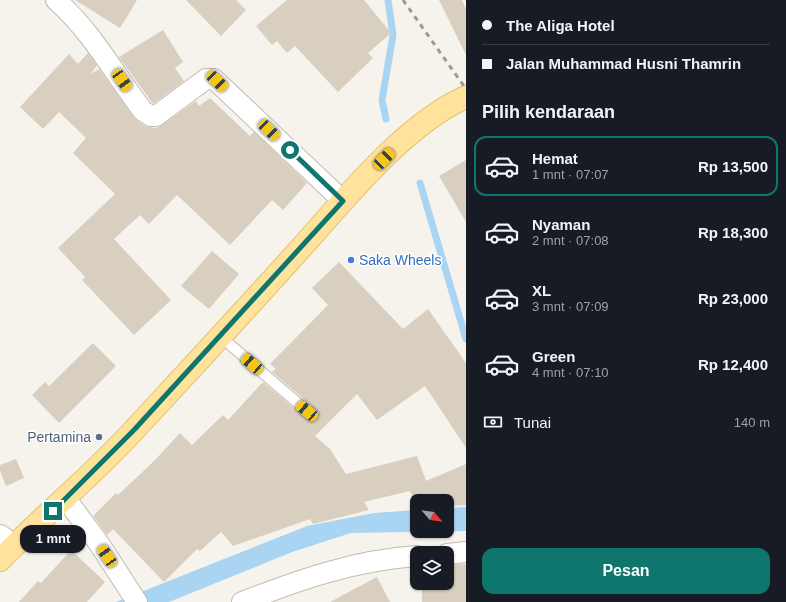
<!DOCTYPE html>
<html lang="id">
<meta charset="utf-8">
<style>
:root{--surface:#171b24;--page:#20242c;--text:#f1f3f6;--muted:#9ea1a6;--line:#363941;--accent:#0f766e}
body{margin:0;font-family:Arial,sans-serif;background:var(--page);color:var(--text);height:100vh;display:flex;flex-direction:column;font-size:15px;white-space:nowrap}
*{box-sizing:border-box;margin:0}
p{font-size:13px;color:var(--muted)}
.icon{flex:none;width:22px;height:22px;fill:none;stroke:currentColor;stroke-width:2;stroke-linecap:round;stroke-linejoin:round}
.map{position:relative;flex:1;overflow:hidden}
.details{display:flex;flex-direction:column;background:var(--surface);width:320px}
.details>*{flex:none}
.hud{display:grid;align-content:center;height:88px;padding:0 16px;background:var(--surface)}
.needle{width:26px;rotate:118deg}
.buttons{position:absolute;left:410px;top:494px;display:grid;gap:8px}
.buttons a{display:grid;place-items:center;width:44px;height:44px;border-radius:8px;background:var(--surface);box-shadow:0 1px 3px #0004;font-size:20px}
.end{position:absolute;width:18px;height:18px;margin:-9px;border:5px solid #0f766e;background:#fff;box-shadow:0 0 0 2px #fff}
.from{border-radius:50%}
.bubble{position:absolute;height:28px;border-radius:12px;background:var(--surface);box-shadow:0 1px 3px #0004;font-size:13px;font-weight:700;line-height:28px;text-align:center}
.car{position:absolute;width:12px;height:24px;margin:-12px -6px;border-radius:5px;box-shadow:0 0 3px 1px #0007;background:linear-gradient(#f5c518 24%,#345 0 40%,#f5c518 0 76%,#345 0 86%,#f5c518 0)}
.hud b{display:flex;align-items:center;gap:14px;height:38px;font-size:15px}
.hud b+b{border-top:1px solid var(--line)}
.hud i{width:10px;height:10px;background:var(--text)}
ul{padding:0;list-style:none}
li{display:flex;align-items:center;gap:12px;height:60px;margin:0 8px 6px;padding:0 8px;border:2px solid transparent;border-radius:12px}
li div{flex:1}
li b{display:block;font-size:15px}
li em{font-style:normal;font-weight:700}
li.on{border-color:var(--accent)}
li>.icon{width:36px;height:36px;stroke-width:1.5}
h2{padding:0 16px;font-size:18px;line-height:48px}
.pay{display:flex;align-items:center;gap:10px;height:44px;padding:0 16px;font-size:15px}
.pay p{margin-inline-start:auto}
.button{display:flex;gap:8px;margin-top:auto;padding:8px 16px}
.button a{flex:1;height:46px;border-radius:12px;background:var(--accent);color:#fff;font-size:16px;font-weight:700;line-height:46px;text-align:center}
main{display:flex;flex:1;min-height:0}
.map>svg:first-child{display:block}
.water{fill:#a9d4f2}
.lines{fill:none;stroke-linecap:round;stroke-linejoin:round}
.stream{stroke:#a9d4f2;stroke-width:7}
.building{fill:#d8cfc1}
.service-casing{stroke:#c2bbae;stroke-width:12}
.minor-casing{stroke:#c2bbae;stroke-width:22}
.tertiary-casing{stroke:#c2bbae;stroke-width:24}
.primary-casing{stroke:#e6c16a;stroke-width:24}
.service{stroke:#fff;stroke-width:10}
.minor{stroke:#fff;stroke-width:20}
.tertiary{stroke:#fff;stroke-width:22}
.primary{stroke:#ffe39c;stroke-width:22}
.rail{stroke:#9a9a9a;stroke-width:3;stroke-dasharray:5 5;stroke-linecap:butt}
.route{stroke:#0f766e;stroke-width:5}
.shop-dot{fill:#3f7fe0;stroke:#fff;stroke-width:1.5}
.service-dot{fill:#5c6f8a;stroke:#fff;stroke-width:1.5}
.labels{text-anchor:middle;dominant-baseline:central;stroke-width:3;stroke-linejoin:round;paint-order:stroke}
.shop-label{font-size:14px;fill:#366cbe;stroke:#fff;text-anchor:start}
.service-label{font-size:14px;fill:#4e5e75;stroke:#fff;text-anchor:end}
</style>
<main>
<div class="map">
<svg width="466" height="602" viewBox="0 0 466 602">
<rect width="100%" height="100%" fill="#f6f3ec"/>
<path class="water" d="M 466,507 L 466,531 L 351,533 L 292,552 L 169,602 L 116,602 L 307,526 L 374,513 L 417,510 L 417,531 L 447,531 L 447,508 Z"/>
<g class="lines">
<path class="stream" d="M 386,119 L 382,100 L 393,35 L 388,0
M 420,183 L 466,339"/>
</g>
<path class="building" d="M 75,0 L 137,0 L 120,28 Z
M 186,0 L 236,0 L 246,10 L 221,36 Z
M 287,0 L 364,0 L 391,33 L 368,53 L 373,58 L 338,92 L 295,46 L 287,53 L 277,41 L 272,45 L 256,26 Z
M 439,0 L 462,0 L 466,9 L 466,55 Z
M 163,30 L 183,62 L 175,68 L 184,81 L 153,104 L 119,57 Z
M 88,53 L 97,65 L 91,74 L 99,69 L 134,118 L 145,126 L 156,128 L 162,125 L 196,101 L 199,106 L 210,98 L 250,136 L 254,132 L 307,183 L 283,210 L 272,200 L 230,245 L 177,195 L 149,224 L 140,215 L 114,239 L 171,300 L 134,335 L 82,280 L 85,277 L 58,248 L 115,194 L 73,153 L 86,138 L 59,112 L 43,129 L 20,107 L 69,54 L 78,64 Z
M 466,160 L 466,222 L 439,176 Z
M 212,251 L 239,274 L 209,309 L 181,286 Z
M 339,262 L 403,329 L 428,309 L 466,363 L 466,448 L 425,386 L 377,420 L 357,394 L 315,436 L 330,449 L 346,474 L 417,456 L 426,481 L 466,464 L 466,505 L 447,506 L 447,501 L 417,501 L 417,509 L 410,491 L 364,502 L 369,510 L 313,524 L 310,519 L 233,546 L 221,532 L 200,551 L 197,549 L 164,582 L 113,529 L 107,535 L 93,516 L 116,493 L 118,495 L 155,460 L 180,433 L 192,445 L 223,415 L 228,420 L 263,382 L 303,416 L 306,417 L 312,416 L 313,412 L 312,406 L 272,372 L 276,369 L 270,364 L 328,305 L 312,288 Z
M 93,343 L 116,366 L 59,423 L 32,395 L 45,382 L 49,386 Z
M 16,459 L 24,478 L 6,486 L 0,471 L 0,465 Z
M 71,550 L 105,582 L 87,602 L 19,602 L 38,581 L 41,583 Z
M 466,564 L 466,602 L 422,602 L 422,583 L 447,583 L 447,565 Z
M 377,577 L 390,602 L 330,602 Z"/>
<g class="lines">
<g class="service-casing">
<path id="service" d="M 220,336 L 307,411"/>
</g>
<g class="minor-casing">
<path id="minor" d="M 56,0 C 92,32 114,73 143,111 L 151,116 L 156,116 L 206,79 L 214,79 L 343,201
M 66,499 L 100,545 L 137,602
M 447,554 L 466,552
M 242,602 C 299,580 355,560 417,556"/>
</g>
<g class="tertiary-casing">
<path id="tertiary" d="M 0,536 L 14,546"/>
</g>
<g class="primary-casing">
<path id="primary" d="M 0,560 C 44,515 93,475 135,429 C 191,369 246,309 301,248 C 345,199 405,124 466,97"/>
</g>
<use href="#service" class="service"/>
<use href="#minor" class="minor"/>
<use href="#tertiary" class="tertiary"/>
<use href="#primary" class="primary"/>
<path class="rail" d="M 403,0 L 466,89"/>
</g>
<g class="lines">
<path class="route" d="M 53,511 L 134,430 L 343,201 L 290,150"/>
</g>
<circle class="shop-dot" cx="351" cy="260" r="4"/>
<circle class="service-dot" cx="99" cy="437" r="4"/>
<g class="labels">
<g class="shop-label">
<text x="359" y="260">Saka Wheels</text>
</g>
<g class="service-label">
<text x="91" y="437">Pertamina</text>
</g>
</g>
</svg>
<div class="buttons">
<a><svg class="needle" viewBox="-14 -14 28 28"><path d="M0-13l5 13h-10z" fill="#e53935"/><path d="M0 13l5-13h-10z" fill="#9ea1a6"/></svg></a>
<a><svg class="icon" aria-label="layers" viewBox="0 0 24 24"><path d="M12 4l9 5-9 5-9-5zM3 14l9 5 9-5"/></svg></a>
</div>
<i class="end from" style="left:290px;top:150px"></i>
<i class="end" style="left:53px;top:511px"></i>
<div class="bubble" style="left:20px;top:525px;width:66px">1 mnt</div>
<i class="car" style="left:122px;top:80px;rotate:145deg"></i>
<i class="car" style="left:217px;top:81px;rotate:134deg"></i>
<i class="car" style="left:269px;top:130px;rotate:134deg"></i>
<i class="car" style="left:384px;top:159px;rotate:44deg"></i>
<i class="car" style="left:252px;top:364px;rotate:311deg"></i>
<i class="car" style="left:307px;top:411px;rotate:310deg"></i>
<i class="car" style="left:107px;top:556px;rotate:326deg"></i>
</div>
<section class="details">
<div class="hud">
<b><i class="from"></i>The Aliga Hotel</b>
<b><i></i>Jalan Muhammad Husni Thamrin</b>
</div>
<h2>Pilih kendaraan</h2>
<ul>
<li class="on"><svg class="icon" aria-label="car" viewBox="0 0 24 24"><path d="M5 17H2v-5l4-1 3-4h7l3 4 3 1v5h-3M9 17h6M6 11h13"/><circle cx="7" cy="17" r="2"/><circle cx="17" cy="17" r="2"/></svg><div><b>Hemat</b><p>1 mnt · 07:07</p></div><em>Rp 13,500</em></li>
<li><svg class="icon" aria-label="car" viewBox="0 0 24 24"><path d="M5 17H2v-5l4-1 3-4h7l3 4 3 1v5h-3M9 17h6M6 11h13"/><circle cx="7" cy="17" r="2"/><circle cx="17" cy="17" r="2"/></svg><div><b>Nyaman</b><p>2 mnt · 07:08</p></div><em>Rp 18,300</em></li>
<li><svg class="icon" aria-label="car" viewBox="0 0 24 24"><path d="M5 17H2v-5l4-1 3-4h7l3 4 3 1v5h-3M9 17h6M6 11h13"/><circle cx="7" cy="17" r="2"/><circle cx="17" cy="17" r="2"/></svg><div><b>XL</b><p>3 mnt · 07:09</p></div><em>Rp 23,000</em></li>
<li><svg class="icon" aria-label="car" viewBox="0 0 24 24"><path d="M5 17H2v-5l4-1 3-4h7l3 4 3 1v5h-3M9 17h6M6 11h13"/><circle cx="7" cy="17" r="2"/><circle cx="17" cy="17" r="2"/></svg><div><b>Green</b><p>4 mnt · 07:10</p></div><em>Rp 12,400</em></li>
</ul>
<div class="pay"><svg class="icon" aria-label="cash" viewBox="0 0 24 24"><path d="M3 7h18v10H3z"/><circle cx="12" cy="12" r="2"/></svg>Tunai<p>140 m</p></div>
<div class="button"><a>Pesan</a></div>
</section>
</main>
